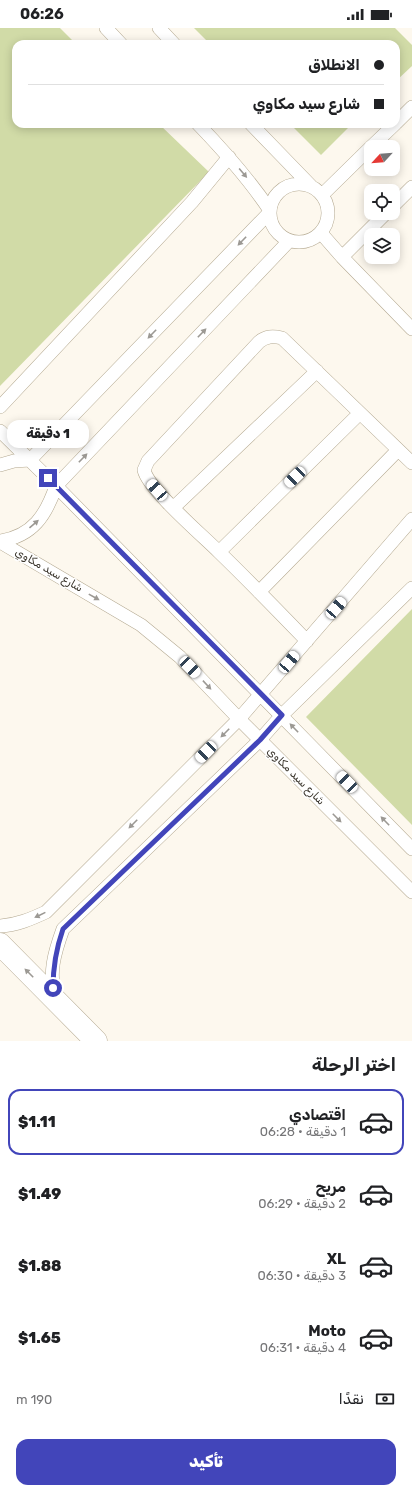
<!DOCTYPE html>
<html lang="ar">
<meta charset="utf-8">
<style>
:root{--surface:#fff;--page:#f6f6f6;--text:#202124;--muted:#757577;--line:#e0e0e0;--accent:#4245ba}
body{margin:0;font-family:Rubik,"Noto Sans Arabic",sans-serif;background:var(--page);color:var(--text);direction:rtl;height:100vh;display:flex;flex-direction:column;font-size:15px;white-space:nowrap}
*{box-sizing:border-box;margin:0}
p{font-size:13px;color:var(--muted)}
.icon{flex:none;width:22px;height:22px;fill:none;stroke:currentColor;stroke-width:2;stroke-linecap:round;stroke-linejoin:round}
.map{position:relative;height:1013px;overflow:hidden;direction:ltr}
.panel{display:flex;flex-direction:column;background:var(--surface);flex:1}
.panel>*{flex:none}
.banner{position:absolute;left:12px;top:12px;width:388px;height:88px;border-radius:12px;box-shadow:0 2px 10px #0003;direction:rtl;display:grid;align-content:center;height:88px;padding:0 16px;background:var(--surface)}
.needle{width:26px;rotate:244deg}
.tools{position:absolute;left:364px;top:112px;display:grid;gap:8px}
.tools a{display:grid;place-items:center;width:36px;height:36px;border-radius:8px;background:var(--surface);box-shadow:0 2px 10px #0003;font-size:20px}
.end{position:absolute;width:18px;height:18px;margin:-9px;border:5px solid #4245ba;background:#fff;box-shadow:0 0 0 2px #fff}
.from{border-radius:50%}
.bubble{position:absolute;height:28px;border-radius:12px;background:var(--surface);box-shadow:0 2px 10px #0003;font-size:13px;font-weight:800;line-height:28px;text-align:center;direction:rtl}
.car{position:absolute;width:12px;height:24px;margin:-12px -6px;border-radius:5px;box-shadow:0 0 3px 1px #0007;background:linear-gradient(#fff 24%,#345 0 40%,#fff 0 76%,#345 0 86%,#fff 0)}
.banner b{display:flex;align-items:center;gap:14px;height:38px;font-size:15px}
.banner b+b{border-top:1px solid var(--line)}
.banner i{width:10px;height:10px;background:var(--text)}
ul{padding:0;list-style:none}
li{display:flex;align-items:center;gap:12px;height:66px;margin:0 8px 6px;padding:0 8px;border:2px solid transparent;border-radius:12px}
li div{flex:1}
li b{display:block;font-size:15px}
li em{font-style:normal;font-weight:800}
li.active{border-color:var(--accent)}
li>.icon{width:36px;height:36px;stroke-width:1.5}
h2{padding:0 16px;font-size:18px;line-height:48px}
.pay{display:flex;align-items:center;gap:10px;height:44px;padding:0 16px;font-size:15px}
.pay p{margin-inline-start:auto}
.action{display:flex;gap:8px;margin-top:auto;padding:8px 16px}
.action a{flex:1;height:46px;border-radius:12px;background:var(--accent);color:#fff;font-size:16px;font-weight:800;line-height:46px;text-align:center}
.status{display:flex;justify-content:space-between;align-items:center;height:28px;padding:0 20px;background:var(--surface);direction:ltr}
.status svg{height:11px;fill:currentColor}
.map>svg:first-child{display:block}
.green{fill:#d1dba7}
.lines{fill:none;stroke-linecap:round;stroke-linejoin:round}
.service-casing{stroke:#b4a991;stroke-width:14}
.trunk-casing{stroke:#b4a991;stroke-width:23}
.service{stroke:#fff;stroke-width:13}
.trunk{stroke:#fff;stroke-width:22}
.oneway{fill:#9c9994}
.route{stroke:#4245ba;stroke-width:5}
.labels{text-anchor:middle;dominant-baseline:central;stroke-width:3;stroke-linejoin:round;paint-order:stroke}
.street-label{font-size:11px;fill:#38332a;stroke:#fff}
</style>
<div class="status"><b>06:26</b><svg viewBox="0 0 49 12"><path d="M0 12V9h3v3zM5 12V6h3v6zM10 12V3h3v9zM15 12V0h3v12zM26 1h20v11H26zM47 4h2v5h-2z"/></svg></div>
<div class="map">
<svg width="412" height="1013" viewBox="0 0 412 1013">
<rect width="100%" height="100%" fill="#fdf8ee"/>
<path class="green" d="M 0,0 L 60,0 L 76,16 L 16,16 L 16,96 L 159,96 L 209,144 L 0,358 Z
M 194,0 L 395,0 L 412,17 L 412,38 L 396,53 L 396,16 L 210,16 Z
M 290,96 L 352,96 L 321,127 Z
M 412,581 L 412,797 L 306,689 Z"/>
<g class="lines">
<g class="service-casing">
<path id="service" d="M 106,0 L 121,16
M 159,0 L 174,16
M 396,95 L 412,79
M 198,96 C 224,123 248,150 269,181
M 251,96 L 311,158
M 371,119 L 395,96
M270 185a29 29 0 1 1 58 0a29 29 0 1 1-58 0Z
M 322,167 L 371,119
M 393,178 L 412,159
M 321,205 L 342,229 L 412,301
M 342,229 L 386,185
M 0,379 L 192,174 L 229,129
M 0,403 L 56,458 L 412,821
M 0,437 L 14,433 L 30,432 L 269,185
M 173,480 L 317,343
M 0,513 C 33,508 46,487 56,458 L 289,213
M 0,514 L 141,597 L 180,629 L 239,691 L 412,864
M 219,524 L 360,385
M 259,564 L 398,422
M 307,613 C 278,583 249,553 219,524 C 203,508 148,461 144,442 L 148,433 L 259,314 C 266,308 273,308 282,310 L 412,435
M 0,898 C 17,897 31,891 46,884 L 239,691 L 412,491
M 57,970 C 47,948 55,923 63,901 L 260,712 L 282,687 L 412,560"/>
</g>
<g class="trunk-casing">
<path id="trunk" d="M 0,916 L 96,1013"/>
</g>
<use href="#service" class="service"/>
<use href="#trunk" class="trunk"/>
</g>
<defs><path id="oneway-solid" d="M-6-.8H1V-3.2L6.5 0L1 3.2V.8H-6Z"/></defs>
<g class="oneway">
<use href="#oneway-solid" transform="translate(243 145) rotate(50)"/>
<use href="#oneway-solid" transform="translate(242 213) rotate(134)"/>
<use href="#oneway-solid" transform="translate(202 305) rotate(-46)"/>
<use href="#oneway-solid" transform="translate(152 306) rotate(134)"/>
<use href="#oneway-solid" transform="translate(83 430) rotate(-46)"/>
<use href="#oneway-solid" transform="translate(34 496) rotate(-41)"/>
<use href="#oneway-solid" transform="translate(94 569) rotate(29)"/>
<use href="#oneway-solid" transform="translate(207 657) rotate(47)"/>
<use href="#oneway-solid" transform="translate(294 700) rotate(-134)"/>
<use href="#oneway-solid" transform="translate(225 705) rotate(135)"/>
<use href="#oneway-solid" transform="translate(337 790) rotate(45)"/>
<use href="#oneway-solid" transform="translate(385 793) rotate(-134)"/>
<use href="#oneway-solid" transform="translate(133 796) rotate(135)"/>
<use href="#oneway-solid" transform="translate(40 887) rotate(154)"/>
<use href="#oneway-solid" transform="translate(29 945) rotate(-135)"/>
</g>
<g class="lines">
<path class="route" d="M 48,450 L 282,687 L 260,712 L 63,901 C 56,921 53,939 53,960"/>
</g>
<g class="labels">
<g class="street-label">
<text transform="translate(49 542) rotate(30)">شارع سيد مكاوي</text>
<text transform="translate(296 748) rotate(45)">شارع سيد مكاوي</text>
</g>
</g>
</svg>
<div class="tools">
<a><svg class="needle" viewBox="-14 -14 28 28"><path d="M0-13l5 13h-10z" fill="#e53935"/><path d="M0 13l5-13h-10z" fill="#757577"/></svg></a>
<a><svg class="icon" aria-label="locate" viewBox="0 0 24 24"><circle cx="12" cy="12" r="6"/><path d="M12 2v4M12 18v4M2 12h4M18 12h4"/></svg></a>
<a><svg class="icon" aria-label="layers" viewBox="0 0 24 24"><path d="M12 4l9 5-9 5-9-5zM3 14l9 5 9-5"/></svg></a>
</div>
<i class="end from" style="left:53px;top:960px"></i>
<i class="end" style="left:48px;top:450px"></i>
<div class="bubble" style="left:7px;top:392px;width:82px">1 دقيقة</div>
<i class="car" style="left:295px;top:449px;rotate:226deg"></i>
<i class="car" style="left:157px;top:462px;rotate:318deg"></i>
<i class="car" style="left:336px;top:580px;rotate:41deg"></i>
<i class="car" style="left:289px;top:634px;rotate:40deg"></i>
<i class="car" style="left:190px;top:639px;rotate:136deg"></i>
<i class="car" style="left:206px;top:724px;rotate:225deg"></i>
<i class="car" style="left:347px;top:754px;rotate:316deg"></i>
<div class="banner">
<b><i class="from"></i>الانطلاق</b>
<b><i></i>شارع سيد مكاوي</b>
</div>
</div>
<section class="panel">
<h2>اختر الرحلة</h2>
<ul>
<li class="active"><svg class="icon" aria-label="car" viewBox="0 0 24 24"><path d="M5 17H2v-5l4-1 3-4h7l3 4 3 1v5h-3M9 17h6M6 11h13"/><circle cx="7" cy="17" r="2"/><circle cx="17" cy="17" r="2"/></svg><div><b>اقتصادي</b><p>1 دقيقة · 06:28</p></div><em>$1.11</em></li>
<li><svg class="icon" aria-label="car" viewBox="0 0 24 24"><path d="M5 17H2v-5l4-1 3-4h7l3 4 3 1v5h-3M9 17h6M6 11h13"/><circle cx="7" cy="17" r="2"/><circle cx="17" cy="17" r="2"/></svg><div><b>مريح</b><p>2 دقيقة · 06:29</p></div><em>$1.49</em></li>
<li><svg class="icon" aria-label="car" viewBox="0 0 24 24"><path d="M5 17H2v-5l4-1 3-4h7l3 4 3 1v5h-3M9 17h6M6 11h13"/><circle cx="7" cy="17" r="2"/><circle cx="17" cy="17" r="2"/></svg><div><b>XL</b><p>3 دقيقة · 06:30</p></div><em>$1.88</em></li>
<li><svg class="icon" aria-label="car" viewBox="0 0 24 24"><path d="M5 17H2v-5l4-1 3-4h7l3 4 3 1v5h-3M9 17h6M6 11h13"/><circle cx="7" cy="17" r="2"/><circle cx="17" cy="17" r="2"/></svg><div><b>Moto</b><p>4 دقيقة · 06:31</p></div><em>$1.65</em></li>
</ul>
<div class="pay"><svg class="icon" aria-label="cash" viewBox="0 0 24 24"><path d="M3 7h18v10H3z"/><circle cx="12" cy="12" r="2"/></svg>نقدًا<p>190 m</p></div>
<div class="action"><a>تأكيد</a></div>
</section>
